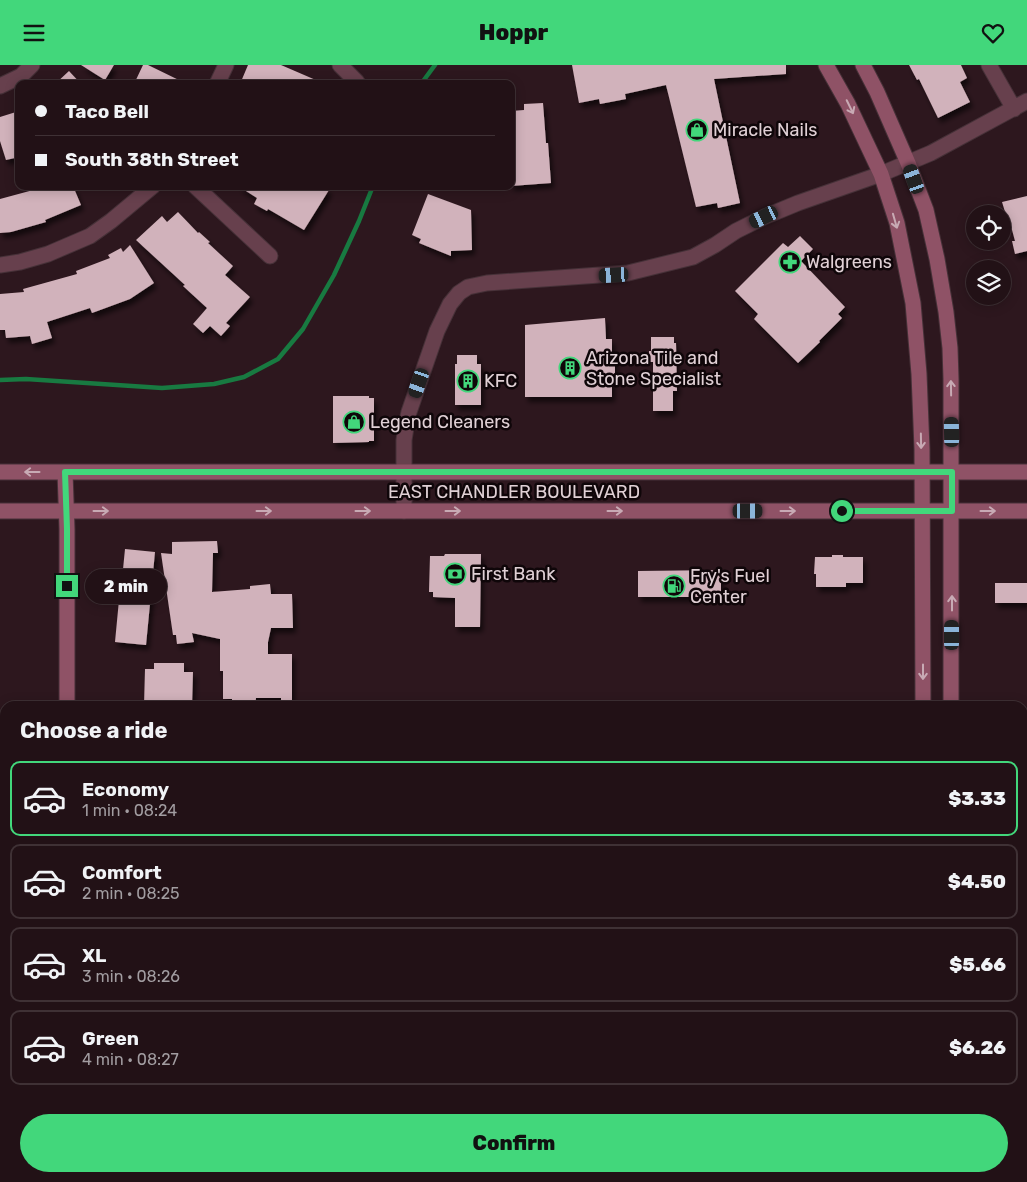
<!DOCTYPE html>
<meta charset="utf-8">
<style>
:root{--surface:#221116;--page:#2e1f23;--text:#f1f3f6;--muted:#a29da1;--line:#3f3135;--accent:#42d77b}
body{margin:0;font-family:Rubik,sans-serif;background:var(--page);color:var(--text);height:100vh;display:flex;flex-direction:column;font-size:19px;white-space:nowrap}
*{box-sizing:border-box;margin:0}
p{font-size:16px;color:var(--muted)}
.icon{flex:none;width:28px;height:28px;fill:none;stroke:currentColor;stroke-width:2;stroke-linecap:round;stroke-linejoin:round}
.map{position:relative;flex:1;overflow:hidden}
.details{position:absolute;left:0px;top:636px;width:1028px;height:481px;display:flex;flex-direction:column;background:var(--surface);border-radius:15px 15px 0 0;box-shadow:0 2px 12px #0003,0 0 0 1px var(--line)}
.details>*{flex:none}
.banner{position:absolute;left:15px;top:15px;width:500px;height:110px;border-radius:10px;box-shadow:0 2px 12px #0003,0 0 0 1px var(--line);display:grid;align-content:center;height:110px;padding:0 20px;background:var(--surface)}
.buttons{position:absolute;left:966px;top:140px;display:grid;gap:10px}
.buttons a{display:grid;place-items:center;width:45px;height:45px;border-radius:50%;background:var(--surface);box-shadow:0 2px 12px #0003,0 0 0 1px var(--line);font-size:25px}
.end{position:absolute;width:22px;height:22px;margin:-11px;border:6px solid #42d77b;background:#111;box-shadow:0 0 0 2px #111}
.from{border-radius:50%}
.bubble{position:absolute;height:35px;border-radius:18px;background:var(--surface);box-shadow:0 2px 12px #0003,0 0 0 1px var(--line);font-size:16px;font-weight:800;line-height:35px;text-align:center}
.car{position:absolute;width:15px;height:30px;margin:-15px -8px;border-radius:6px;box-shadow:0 0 4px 1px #0007;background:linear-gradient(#222 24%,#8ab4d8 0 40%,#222 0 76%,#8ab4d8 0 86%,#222 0)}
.banner b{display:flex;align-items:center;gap:18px;height:48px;font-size:19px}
.banner b+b{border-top:1px solid var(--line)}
.banner i{width:12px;height:12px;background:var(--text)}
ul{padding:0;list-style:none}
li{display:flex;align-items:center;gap:15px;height:75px;margin:0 10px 8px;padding:0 10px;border:2px solid var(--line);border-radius:10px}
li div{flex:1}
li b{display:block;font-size:19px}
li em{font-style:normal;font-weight:800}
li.selected{border-color:var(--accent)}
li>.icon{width:45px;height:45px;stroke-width:1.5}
h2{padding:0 20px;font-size:22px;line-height:60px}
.action{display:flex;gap:10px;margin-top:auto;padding:10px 20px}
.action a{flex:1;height:58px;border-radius:30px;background:var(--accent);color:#111;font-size:20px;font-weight:800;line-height:58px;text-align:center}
header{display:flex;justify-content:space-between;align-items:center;height:65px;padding:0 20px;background:var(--accent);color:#111;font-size:22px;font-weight:800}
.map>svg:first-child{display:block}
.water{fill:#187a41}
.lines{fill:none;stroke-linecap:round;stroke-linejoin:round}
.stream{stroke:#187a41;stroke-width:4.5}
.building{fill:#d1b2bb;filter:url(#shadow)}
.street-casing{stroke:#463138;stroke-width:17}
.secondary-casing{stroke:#463138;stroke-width:17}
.street{stroke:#67404d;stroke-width:15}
.secondary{stroke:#8f5266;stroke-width:15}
.oneway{stroke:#c8aab4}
.route{stroke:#42d77b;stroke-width:6}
.labels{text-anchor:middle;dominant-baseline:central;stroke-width:5;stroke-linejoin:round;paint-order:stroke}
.poi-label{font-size:18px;fill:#e0d0d5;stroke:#0f0609;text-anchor:start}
.street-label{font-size:18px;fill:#e0d0d5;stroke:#0f0609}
</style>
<header><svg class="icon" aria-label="menu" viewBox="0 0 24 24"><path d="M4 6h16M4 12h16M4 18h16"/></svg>Hoppr<svg class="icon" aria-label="heart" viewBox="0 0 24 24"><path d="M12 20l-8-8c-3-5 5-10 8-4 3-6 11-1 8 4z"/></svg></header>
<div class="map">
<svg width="1027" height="1117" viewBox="0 0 1027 1117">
<defs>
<filter id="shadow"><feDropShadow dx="3" dy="5" stdDeviation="2.5" flood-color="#0009"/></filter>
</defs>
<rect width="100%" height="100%" fill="#2d171e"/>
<path class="water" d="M 0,989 L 5,996 L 5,1112 L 54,1113 L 52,1117 L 0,1117 Z"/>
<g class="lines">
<path class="stream" d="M 421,19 L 435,0
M 0,315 L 26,314 L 162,323 L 214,319 L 244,312 L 278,294 L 303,264 L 334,210 L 359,156 L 373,121"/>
</g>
<path class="building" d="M 81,0 L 114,0 L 105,15 Z
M 143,0 L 148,0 L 187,19 L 134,19 Z
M 248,0 L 281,0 L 325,19 L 240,19 Z
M 572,0 L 786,0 L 786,9 L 714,14 L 740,138 L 718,143 L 717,138 L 696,142 L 666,20 L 625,29 L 626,34 L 600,39 L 599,34 L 579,38 Z
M 909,0 L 961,0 L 967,13 L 960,17 L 970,37 L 938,53 L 919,14 L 917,15 Z
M 69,6 L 81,19 L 55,19 Z
M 543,38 L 546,78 L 548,78 L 551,118 L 511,121 L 511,46 L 524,45 L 524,39 Z
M 16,47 L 19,58 L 19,92 L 6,95 L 0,76 L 0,52 Z
M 48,121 L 73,121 L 81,140 L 45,155 L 46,157 L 11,167 L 0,168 L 0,134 Z
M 238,121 L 322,121 L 329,125 L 304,165 L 268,144 L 267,146 L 254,139 L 257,133 Z
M 428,129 L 471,145 L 472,185 L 451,186 L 451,191 L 419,178 L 421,174 L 412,170 Z
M 1027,131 L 1027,186 L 1015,189 L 1012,176 L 1015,176 L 1008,150 L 1006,150 L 1002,137 Z
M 178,147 L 198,168 L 199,167 L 210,177 L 208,178 L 233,201 L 225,210 L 250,232 L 226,258 L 230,261 L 221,271 L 210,261 L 203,268 L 193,259 L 207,243 L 183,221 L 185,220 L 136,175 L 162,151 L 167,157 Z
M 800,171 L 813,184 L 801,196 L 845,242 L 838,249 L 842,253 L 819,276 L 820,277 L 798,298 L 754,254 L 758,249 L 735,226 L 783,178 L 788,182 Z
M 130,180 L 154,218 L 130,234 L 92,248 L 90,243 L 47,257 L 52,273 L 32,279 L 30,271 L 6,273 L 5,265 L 0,265 L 0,229 L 24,227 L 23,224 L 77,209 L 76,206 L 110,193 L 108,190 L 121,183 L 123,187 Z
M 605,253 L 606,274 L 612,274 L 612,291 L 615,291 L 615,315 L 612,315 L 612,332 L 525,332 L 525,260 Z
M 651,272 L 674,272 L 674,278 L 676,278 L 677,326 L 673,326 L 673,346 L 653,346 L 653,297 L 649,297 L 649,286 L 651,286 Z
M 457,290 L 477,290 L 477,299 L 481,299 L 481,340 L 455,340 L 455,299 L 457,299 Z
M 333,331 L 369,331 L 369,333 L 374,333 L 374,376 L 369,376 L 369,377 L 333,378 Z
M 217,476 L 218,488 L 213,488 L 212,527 L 250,524 L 250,521 L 270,519 L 271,529 L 292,529 L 293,563 L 271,563 L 268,577 L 268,589 L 292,589 L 292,641 L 281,641 L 281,633 L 256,633 L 255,641 L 232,641 L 232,634 L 223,634 L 223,606 L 220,606 L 220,574 L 192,568 L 194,577 L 177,579 L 176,570 L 173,570 L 161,488 L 172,489 L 172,477 Z
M 125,484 L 155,487 L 146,580 L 115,577 L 119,535 L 120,535 Z
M 445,489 L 481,489 L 480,562 L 455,562 L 455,533 L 433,532 L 433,527 L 429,527 L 430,491 L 444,491 Z
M 832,490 L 843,490 L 843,492 L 863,492 L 863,518 L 846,518 L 846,522 L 816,522 L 816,509 L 814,509 L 815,492 L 832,492 Z
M 721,505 L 721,532 L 638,532 L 638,506 Z
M 995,518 L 1027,518 L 1027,538 L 995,538 Z
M 154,598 L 184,598 L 184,607 L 193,607 L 192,641 L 144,641 L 145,604 L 154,604 Z"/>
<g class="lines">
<g class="street-casing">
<path id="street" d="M 340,0 L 357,17
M 989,0 L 1014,44
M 217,19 L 226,0
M 0,21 L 21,11 L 32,0
M 195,121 L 270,191
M 0,200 L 20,197 L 48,189 L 90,171 L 111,156 L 153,121
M 404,446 L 404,375 L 407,356 L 409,347 L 437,266 L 450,239 L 459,228 L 468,222 L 487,218 L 628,208 L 693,192 L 715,180 L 736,166 L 764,152 L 798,138 L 881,109 L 931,88 L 1027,36
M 72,1117 L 75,1112"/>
</g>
<g class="secondary-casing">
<path id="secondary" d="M 826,0 L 848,39 L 881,109 L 897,158 L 913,238 L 919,309 L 922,384 L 923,641
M 863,0 L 877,27 L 908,98 L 926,145 L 937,194 L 946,247 L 950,283 L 951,314 L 951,641
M 0,407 L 1027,407
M 65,407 L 67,464 L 67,641
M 0,446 L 1027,446
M 0,838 L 5,830
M 0,939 L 5,942
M 182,1112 L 187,1117
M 939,1112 L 939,1117"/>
</g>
<use href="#street" class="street"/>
<use href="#secondary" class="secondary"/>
</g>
<defs><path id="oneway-shaft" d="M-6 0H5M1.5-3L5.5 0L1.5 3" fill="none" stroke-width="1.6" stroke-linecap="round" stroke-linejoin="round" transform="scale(1.25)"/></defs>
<g class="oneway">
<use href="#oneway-shaft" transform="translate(850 42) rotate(64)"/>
<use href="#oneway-shaft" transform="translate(895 156) rotate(74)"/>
<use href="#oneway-shaft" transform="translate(951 323) rotate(-91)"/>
<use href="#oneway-shaft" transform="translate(921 376) rotate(89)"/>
<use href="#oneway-shaft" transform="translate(32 407) rotate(180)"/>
<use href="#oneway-shaft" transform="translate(101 446)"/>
<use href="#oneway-shaft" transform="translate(264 446)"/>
<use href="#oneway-shaft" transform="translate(363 446)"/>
<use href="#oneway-shaft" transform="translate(453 446)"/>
<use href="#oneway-shaft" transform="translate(615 446)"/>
<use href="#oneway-shaft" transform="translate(788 446)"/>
<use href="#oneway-shaft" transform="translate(988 446)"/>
<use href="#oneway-shaft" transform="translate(952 538) rotate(-90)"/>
<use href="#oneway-shaft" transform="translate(923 607) rotate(90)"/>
</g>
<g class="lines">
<path class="route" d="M 67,521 L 67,464 L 65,407 L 952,407 L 952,446 L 842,446"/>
</g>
<defs>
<g id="shop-ring" transform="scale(1.125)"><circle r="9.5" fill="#0f0609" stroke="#42d77b" stroke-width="1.5"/><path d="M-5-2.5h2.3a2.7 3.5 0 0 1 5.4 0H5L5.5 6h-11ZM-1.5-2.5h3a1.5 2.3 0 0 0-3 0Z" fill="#42d77b"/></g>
<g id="pharmacy-ring" transform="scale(1.125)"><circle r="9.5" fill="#0f0609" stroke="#42d77b" stroke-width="1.5"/><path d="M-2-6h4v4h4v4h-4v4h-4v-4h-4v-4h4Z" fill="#42d77b"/></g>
<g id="building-ring" transform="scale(1.125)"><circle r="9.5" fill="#0f0609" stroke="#42d77b" stroke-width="1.5"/><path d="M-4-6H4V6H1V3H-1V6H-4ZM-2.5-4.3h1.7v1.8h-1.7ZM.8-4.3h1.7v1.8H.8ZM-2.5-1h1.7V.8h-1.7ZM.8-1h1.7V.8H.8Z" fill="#42d77b"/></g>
<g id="bank-ring" transform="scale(1.125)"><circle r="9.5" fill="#0f0609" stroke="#42d77b" stroke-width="1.5"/><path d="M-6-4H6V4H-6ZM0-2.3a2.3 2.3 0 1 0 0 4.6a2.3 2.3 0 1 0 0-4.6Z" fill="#42d77b"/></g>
<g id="fuel-ring" transform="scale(1.125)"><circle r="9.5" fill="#0f0609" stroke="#42d77b" stroke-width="1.5"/><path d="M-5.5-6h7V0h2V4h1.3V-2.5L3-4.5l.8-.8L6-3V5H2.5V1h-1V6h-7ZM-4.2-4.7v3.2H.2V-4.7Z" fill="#42d77b"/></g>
</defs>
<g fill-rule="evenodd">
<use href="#shop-ring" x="697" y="65"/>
<use href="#pharmacy-ring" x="790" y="197"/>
<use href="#building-ring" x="570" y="303"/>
<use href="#building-ring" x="468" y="316"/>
<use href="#shop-ring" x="354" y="357"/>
<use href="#bank-ring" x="455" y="509"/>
<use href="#fuel-ring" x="674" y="521"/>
</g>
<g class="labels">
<g class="poi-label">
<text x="713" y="65">Miracle Nails</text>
<text x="806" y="197">Walgreens</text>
<text x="586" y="293">Arizona Tile and<tspan x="586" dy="21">Stone Specialist</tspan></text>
<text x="484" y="316">KFC</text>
<text x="370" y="357">Legend Cleaners</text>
<text x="471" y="509">First Bank</text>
<text x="690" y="511">Fry's Fuel<tspan x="690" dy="21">Center</tspan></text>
</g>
<g class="street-label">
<text x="514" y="427">EAST CHANDLER BOULEVARD</text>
</g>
</g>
</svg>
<div class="buttons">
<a><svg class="icon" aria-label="locate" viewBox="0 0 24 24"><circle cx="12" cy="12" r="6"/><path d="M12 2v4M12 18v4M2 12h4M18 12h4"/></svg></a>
<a><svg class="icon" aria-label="layers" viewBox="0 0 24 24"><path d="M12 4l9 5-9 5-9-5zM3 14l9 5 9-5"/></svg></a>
</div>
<i class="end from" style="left:842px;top:446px"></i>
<i class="end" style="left:67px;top:521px"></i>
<div class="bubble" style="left:85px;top:504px;width:82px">2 min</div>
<i class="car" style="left:914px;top:114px;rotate:340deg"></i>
<i class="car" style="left:764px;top:152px;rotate:244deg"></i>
<i class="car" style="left:614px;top:210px;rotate:267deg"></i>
<i class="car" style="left:419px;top:318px;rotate:199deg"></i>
<i class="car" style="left:952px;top:367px;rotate:359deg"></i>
<i class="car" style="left:748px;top:446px;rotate:90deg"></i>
<i class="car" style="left:952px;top:570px;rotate:0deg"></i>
<div class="banner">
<b><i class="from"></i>Taco Bell</b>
<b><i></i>South 38th Street</b>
</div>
<section class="details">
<h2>Choose a ride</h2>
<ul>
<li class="selected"><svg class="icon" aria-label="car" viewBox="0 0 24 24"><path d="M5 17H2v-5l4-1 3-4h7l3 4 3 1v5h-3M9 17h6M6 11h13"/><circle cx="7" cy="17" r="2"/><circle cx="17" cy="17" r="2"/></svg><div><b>Economy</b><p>1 min · 08:24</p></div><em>$3.33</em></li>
<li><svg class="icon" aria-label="car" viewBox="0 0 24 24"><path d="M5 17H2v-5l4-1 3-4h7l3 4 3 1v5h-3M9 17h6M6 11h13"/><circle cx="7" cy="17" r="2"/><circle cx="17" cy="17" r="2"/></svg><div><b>Comfort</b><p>2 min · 08:25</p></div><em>$4.50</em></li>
<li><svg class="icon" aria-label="car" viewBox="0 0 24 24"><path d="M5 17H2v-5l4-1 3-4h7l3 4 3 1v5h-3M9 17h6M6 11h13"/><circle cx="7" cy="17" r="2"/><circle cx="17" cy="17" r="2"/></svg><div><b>XL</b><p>3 min · 08:26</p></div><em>$5.66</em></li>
<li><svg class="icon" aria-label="car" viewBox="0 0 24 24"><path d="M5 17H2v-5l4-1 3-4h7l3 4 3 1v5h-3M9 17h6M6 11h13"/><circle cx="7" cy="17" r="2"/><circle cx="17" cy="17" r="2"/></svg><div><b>Green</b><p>4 min · 08:27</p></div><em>$6.26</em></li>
</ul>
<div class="action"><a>Confirm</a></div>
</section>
</div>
